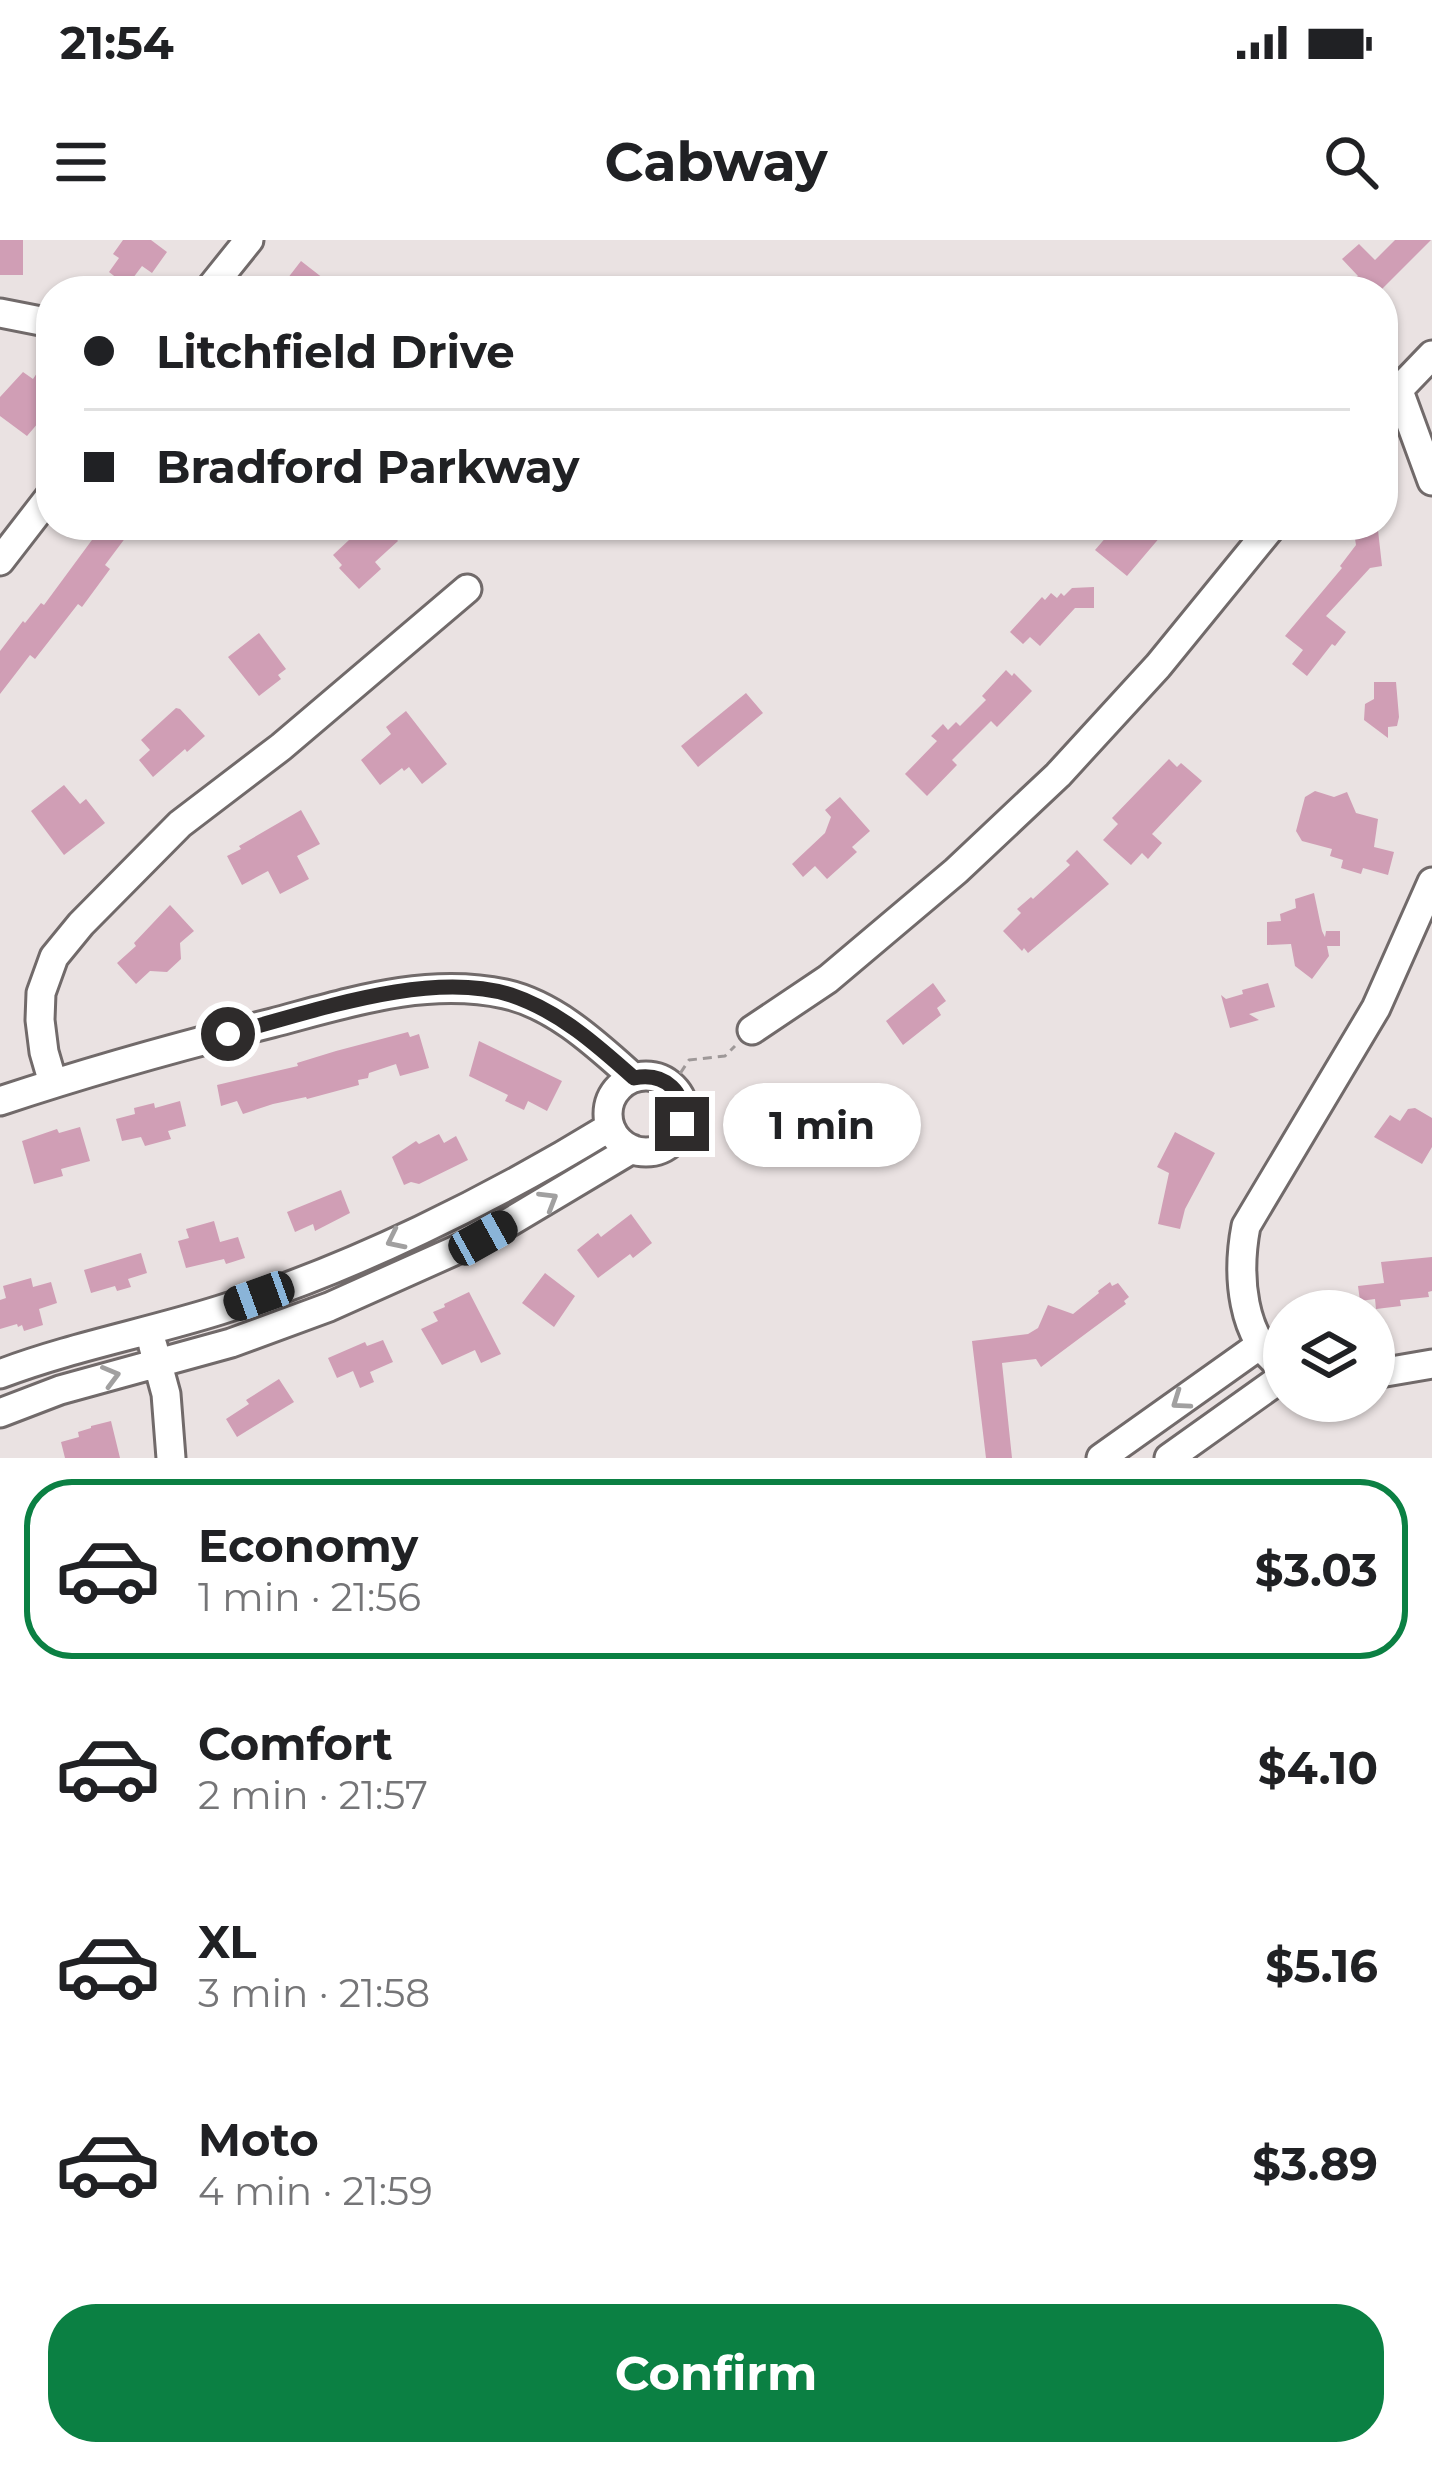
<!DOCTYPE html>
<meta charset="utf-8">
<style>
:root{--surface:#fff;--page:#f2f2f2;--text:#202124;--muted:#757577;--line:#e0e0e0;--accent:#0b8043}
body{margin:0;font-family:Montserrat,sans-serif;background:var(--page);color:var(--text);height:100vh;display:flex;flex-direction:column;font-size:45px;white-space:nowrap}
*{box-sizing:border-box;margin:0}
p{font-size:39px;color:var(--muted)}
.icon{flex:none;width:66px;height:66px;fill:none;stroke:currentColor;stroke-width:2;stroke-linecap:round;stroke-linejoin:round}
.map{position:relative;height:1218px;overflow:hidden}
.sheet{display:flex;flex-direction:column;background:var(--surface);flex:1}
.sheet>*{flex:none}
.banner{position:absolute;left:36px;top:36px;width:1362px;height:264px;border-radius:48px;box-shadow:0 3px 9px #0004;display:grid;align-content:center;height:264px;padding:0 48px;background:var(--surface)}
.fabs{position:absolute;left:1263px;top:1050px;display:grid;gap:24px}
.fabs a{display:grid;place-items:center;width:132px;height:132px;border-radius:50%;background:var(--surface);box-shadow:0 3px 9px #0004;font-size:60px}
.end{position:absolute;width:54px;height:54px;margin:-27px;border:15px solid #2e2b2b;background:#fff;box-shadow:0 0 0 6px #fff}
.from{border-radius:50%}
.bubble{position:absolute;height:84px;border-radius:42px;background:var(--surface);box-shadow:0 3px 9px #0004;font-size:39px;font-weight:700;line-height:84px;text-align:center}
.car{position:absolute;width:36px;height:72px;margin:-36px -18px;border-radius:15px;box-shadow:0 0 9px 3px #0007;background:linear-gradient(#222 24%,#8ab4d8 0 40%,#222 0 76%,#8ab4d8 0 86%,#222 0)}
.banner b{display:flex;align-items:center;gap:42px;height:114px;font-size:45px}
.banner b+b{border-top:3px solid var(--line)}
.banner i{width:30px;height:30px;background:var(--text)}
ul{padding:21px 0 0;list-style:none}
li{display:flex;align-items:center;gap:36px;height:180px;margin:0 24px 18px;padding:0 24px;border:6px solid transparent;border-radius:48px}
li div{flex:1}
li b{display:block;font-size:45px}
li em{font-style:normal;font-weight:700}
li.on{border-color:var(--accent)}
li>.icon{width:108px;height:108px;stroke-width:1.5}
.button{display:flex;gap:24px;margin-top:auto;padding:24px 48px}
.button a{flex:1;height:138px;border-radius:48px;background:var(--accent);color:#fff;font-size:48px;font-weight:700;line-height:138px;text-align:center}
.status{display:flex;justify-content:space-between;align-items:center;height:84px;padding:0 60px;background:var(--surface);direction:ltr}
.status svg{height:33px;fill:currentColor}
header{display:flex;justify-content:space-between;align-items:center;height:156px;padding:0 48px;background:var(--surface);font-size:54px;font-weight:700}
.map>svg:first-child{display:block}
.building{fill:#d09eb5}
.lines{fill:none;stroke-linecap:round;stroke-linejoin:round}
.minor-casing{stroke:#716a6a;stroke-width:33}
.path{stroke:#9e9898;stroke-width:3;stroke-dasharray:9 6;stroke-linecap:butt}
.minor{stroke:#fff;stroke-width:27}
.oneway{stroke:#a1a0a0}
.route{stroke:#2e2b2b;stroke-width:15}
</style>
<div class="status"><b>21:54</b><svg viewBox="0 0 49 12"><path d="M0 12V9h3v3zM5 12V6h3v6zM10 12V3h3v9zM15 12V0h3v12zM26 1h20v11H26zM47 4h2v5h-2z"/></svg></div>
<header><svg class="icon" aria-label="menu" viewBox="0 0 24 24"><path d="M4 6h16M4 12h16M4 18h16"/></svg>Cabway<svg class="icon" aria-label="search" viewBox="0 0 24 24"><circle cx="10" cy="10" r="6"/><path d="M15 15l6 6"/></svg></header>
<div class="map">
<svg width="1432" height="1218" viewBox="0 0 1432 1218">
<rect width="100%" height="100%" fill="#eae2e2"/>
<path class="building" d="M 0,0 L 23,0 L 23,35 L 0,35 Z
M 123,0 L 151,0 L 167,12 L 152,33 L 142,26 L 127,46 L 109,32 L 119,18 L 113,14 Z
M 1395,0 L 1431,0 L 1380,51 L 1339,51 L 1358,36 L 1342,19 L 1359,4 L 1375,20 Z
M 301,21 L 328,42 L 339,51 L 294,51 L 284,43 Z
M 39,130 L 51,140 L 51,168 L 27,196 L 0,176 L 0,157 L 23,132 L 33,139 Z
M 103,285 L 135,285 L 105,325 L 110,329 L 82,367 L 78,364 L 35,419 L 30,415 L 0,454 L 0,411 L 23,381 L 25,383 L 41,363 L 44,365 Z
M 365,285 L 378,285 L 384,292 L 388,289 L 398,301 L 375,322 L 381,329 L 359,349 L 339,328 L 342,325 L 333,315 Z
M 1125,285 L 1166,285 L 1158,294 L 1161,296 L 1127,336 L 1095,310 L 1108,295 L 1113,299 Z
M 1378,290 L 1382,326 L 1370,328 L 1326,376 L 1346,392 L 1335,406 L 1332,404 L 1307,436 L 1292,424 L 1303,410 L 1285,396 L 1342,328 L 1340,326 L 1356,305 L 1354,293 Z
M 1094,347 L 1094,368 L 1075,368 L 1040,406 L 1030,397 L 1023,404 L 1010,392 L 1042,357 L 1045,360 L 1051,353 L 1057,358 L 1061,353 L 1064,356 L 1072,348 Z
M 259,393 L 286,429 L 278,435 L 281,439 L 259,456 L 228,417 Z
M 1006,430 L 1012,436 L 1014,433 L 1032,451 L 997,487 L 991,481 L 952,520 L 957,525 L 927,556 L 905,534 L 937,501 L 931,496 L 943,484 L 948,490 L 956,482 L 960,486 L 986,460 L 982,456 Z
M 1374,442 L 1396,442 L 1399,477 L 1397,486 L 1388,487 L 1388,498 L 1364,480 L 1365,464 L 1374,459 Z
M 746,453 L 763,473 L 698,527 L 681,506 Z
M 176,468 L 180,469 L 205,496 L 187,512 L 185,509 L 153,537 L 139,520 L 150,510 L 141,500 Z
M 406,471 L 447,524 L 422,544 L 409,527 L 404,531 L 402,528 L 380,545 L 361,520 L 391,494 L 386,487 Z
M 1169,519 L 1177,527 L 1181,523 L 1202,541 L 1152,594 L 1162,603 L 1148,619 L 1142,613 L 1131,625 L 1103,600 L 1118,584 L 1112,578 Z
M 64,545 L 80,564 L 86,559 L 105,583 L 64,615 L 31,571 Z
M 1315,551 L 1334,557 L 1347,552 L 1356,573 L 1378,579 L 1374,607 L 1394,612 L 1388,635 L 1363,628 L 1361,634 L 1341,628 L 1343,620 L 1330,616 L 1332,609 L 1302,601 L 1296,591 L 1305,557 Z
M 840,557 L 870,591 L 852,607 L 857,612 L 827,639 L 815,626 L 803,637 L 792,624 L 825,593 L 831,577 L 825,570 Z
M 301,570 L 320,604 L 297,616 L 309,639 L 280,654 L 268,631 L 242,645 L 227,616 L 241,609 L 239,606 Z
M 1077,610 L 1109,644 L 1028,713 L 1024,708 L 1022,711 L 1003,691 L 1021,673 L 1017,669 L 1031,657 L 1033,659 L 1070,625 L 1066,621 Z
M 1314,653 L 1322,691 L 1325,697 L 1326,691 L 1340,691 L 1340,706 L 1327,706 L 1329,716 L 1312,739 L 1295,726 L 1291,704 L 1267,705 L 1267,682 L 1281,681 L 1280,674 L 1296,668 L 1295,659 Z
M 170,665 L 194,691 L 180,703 L 181,719 L 167,732 L 150,731 L 136,744 L 117,723 L 136,706 L 134,703 Z
M 933,743 L 946,761 L 937,768 L 941,775 L 903,805 L 886,781 Z
M 1268,743 L 1275,767 L 1249,774 L 1259,780 L 1230,788 L 1221,755 L 1226,759 L 1243,754 L 1242,750 Z
M 408,792 L 410,797 L 419,794 L 429,828 L 400,836 L 396,824 L 369,833 L 368,838 L 358,840 L 359,845 L 307,859 L 306,857 L 273,864 L 243,874 L 237,861 L 221,866 L 217,845 L 298,826 L 297,823 L 336,811 Z
M 479,801 L 562,841 L 547,871 L 528,861 L 524,870 L 505,861 L 508,855 L 469,836 Z
M 813,846 L 827,864 L 810,878 L 803,896 L 786,910 L 773,911 L 770,889 L 766,883 L 771,880 L 771,871 L 788,858 L 792,863 Z
M 180,861 L 186,886 L 168,891 L 171,899 L 145,906 L 141,897 L 122,901 L 116,879 L 135,874 L 134,868 L 154,863 L 155,868 Z
M 1415,868 L 1432,878 L 1432,907 L 1422,924 L 1374,897 L 1390,875 L 1400,881 L 1408,869 Z
M 80,887 L 90,921 L 61,929 L 63,936 L 34,944 L 22,901 L 57,889 L 59,893 Z
M 1175,892 L 1215,913 L 1185,969 L 1180,989 L 1158,984 L 1169,933 L 1157,927 Z
M 439,894 L 444,903 L 456,896 L 468,920 L 419,944 L 411,942 L 404,945 L 392,917 L 416,901 L 419,904 Z
M 341,950 L 350,973 L 315,991 L 313,984 L 295,992 L 287,972 Z
M 631,974 L 652,1003 L 633,1018 L 630,1014 L 598,1038 L 577,1010 L 598,993 L 601,997 Z
M 214,981 L 220,1002 L 238,997 L 245,1018 L 226,1024 L 224,1019 L 186,1028 L 178,1001 L 189,998 L 186,989 Z
M 141,1013 L 147,1033 L 128,1039 L 131,1047 L 117,1051 L 115,1046 L 91,1053 L 84,1030 Z
M 1432,1017 L 1432,1051 L 1428,1052 L 1429,1057 L 1400,1060 L 1401,1066 L 1376,1069 L 1375,1059 L 1360,1061 L 1358,1046 L 1384,1043 L 1381,1022 Z
M 545,1033 L 575,1056 L 554,1087 L 522,1063 Z
M 31,1038 L 33,1047 L 51,1042 L 57,1063 L 39,1069 L 43,1085 L 24,1091 L 22,1085 L 18,1087 L 17,1084 L 0,1089 L 0,1060 L 6,1058 L 3,1046 Z
M 1110,1042 L 1112,1046 L 1118,1043 L 1129,1057 L 1124,1061 L 1126,1064 L 1092,1089 L 1041,1127 L 1036,1119 L 1002,1123 L 1012,1218 L 986,1218 L 972,1101 L 1028,1094 L 1038,1088 L 1048,1065 L 1073,1074 L 1099,1053 L 1098,1051 Z
M 469,1052 L 501,1114 L 481,1123 L 475,1110 L 442,1125 L 421,1089 L 438,1081 L 433,1072 L 445,1067 L 444,1064 Z
M 383,1100 L 393,1122 L 370,1132 L 374,1142 L 360,1148 L 353,1131 L 337,1138 L 328,1118 L 365,1102 L 367,1106 Z
M 279,1139 L 294,1162 L 237,1197 L 226,1179 L 249,1164 L 246,1160 Z
M 111,1181 L 120,1218 L 65,1218 L 61,1202 L 79,1197 L 78,1192 L 91,1188 L 91,1186 Z"/>
<g class="lines">
<g class="minor-casing">
<path id="minor" d="M 208,51 L 249,0
M 0,73 L 51,83
M 1399,151 L 1432,241
M 1383,166 L 1432,115
M 0,321 L 51,255
M 752,790 L 828,739 L 956,631 L 1058,535 L 1158,426 L 1273,285
M608 874a38 38 0 1 1 76 0a38 38 0 1 1-76 0Z
M 53,843 L 44,812 L 40,780 L 41,753 L 54,717 L 81,684 L 180,584 L 281,507 L 467,349
M 0,861 C 90,831 180,806 272,783 C 348,763 425,737 505,754 C 555,765 597,805 634,838
M 153,1106 L 166,1154 L 171,1218
M 1284,1128 C 1240,1099 1237,1033 1246,986 L 1376,768 L 1432,642
M 0,1134 C 71,1107 147,1093 220,1070 C 354,1028 491,960 610,887
M 1374,1134 L 1432,1124
M 0,1173 L 60,1150 L 231,1103 L 329,1067 L 483,998 L 632,909
M 1101,1218 L 1260,1105
M 1169,1218 L 1284,1136"/>
</g>
<path class="path" d="M 672,846 L 689,820 L 725,816 L 735,806"/>
<use href="#minor" class="minor"/>
</g>
<defs><path id="oneway-chevron" d="M-2-3.5L2.5 0L-2 3.5" fill="none" stroke-width="1.6" stroke-linecap="round" stroke-linejoin="round" transform="scale(3)"/></defs>
<g class="oneway">
<use href="#oneway-chevron" transform="translate(549 960) rotate(-31)"/>
<use href="#oneway-chevron" transform="translate(395 1000) rotate(154)"/>
<use href="#oneway-chevron" transform="translate(111 1136) rotate(-15)"/>
<use href="#oneway-chevron" transform="translate(1180 1161) rotate(145)"/>
</g>
<g class="lines">
<path class="route" d="M 228,794 C 310,773 428,729 511,755 C 559,771 597,805 634,838 C 665,832 687,852 682,884"/>
</g>
</svg>
<div class="fabs">
<a><svg class="icon" aria-label="layers" viewBox="0 0 24 24"><path d="M12 4l9 5-9 5-9-5zM3 14l9 5 9-5"/></svg></a>
</div>
<i class="end from" style="left:228px;top:794px"></i>
<i class="end" style="left:682px;top:884px"></i>
<div class="bubble" style="left:723px;top:843px;width:198px">1 min</div>
<i class="car" style="left:483px;top:998px;rotate:61deg"></i>
<i class="car" style="left:259px;top:1056px;rotate:250deg"></i>
<div class="banner">
<b><i class="from"></i>Litchfield Drive</b>
<b><i></i>Bradford Parkway</b>
</div>
</div>
<section class="sheet">
<ul>
<li class="on"><svg class="icon" aria-label="car" viewBox="0 0 24 24"><path d="M5 17H2v-5l4-1 3-4h7l3 4 3 1v5h-3M9 17h6M6 11h13"/><circle cx="7" cy="17" r="2"/><circle cx="17" cy="17" r="2"/></svg><div><b>Economy</b><p>1 min · 21:56</p></div><em>$3.03</em></li>
<li><svg class="icon" aria-label="car" viewBox="0 0 24 24"><path d="M5 17H2v-5l4-1 3-4h7l3 4 3 1v5h-3M9 17h6M6 11h13"/><circle cx="7" cy="17" r="2"/><circle cx="17" cy="17" r="2"/></svg><div><b>Comfort</b><p>2 min · 21:57</p></div><em>$4.10</em></li>
<li><svg class="icon" aria-label="car" viewBox="0 0 24 24"><path d="M5 17H2v-5l4-1 3-4h7l3 4 3 1v5h-3M9 17h6M6 11h13"/><circle cx="7" cy="17" r="2"/><circle cx="17" cy="17" r="2"/></svg><div><b>XL</b><p>3 min · 21:58</p></div><em>$5.16</em></li>
<li><svg class="icon" aria-label="car" viewBox="0 0 24 24"><path d="M5 17H2v-5l4-1 3-4h7l3 4 3 1v5h-3M9 17h6M6 11h13"/><circle cx="7" cy="17" r="2"/><circle cx="17" cy="17" r="2"/></svg><div><b>Moto</b><p>4 min · 21:59</p></div><em>$3.89</em></li>
</ul>
<div class="button"><a>Confirm</a></div>
</section>
